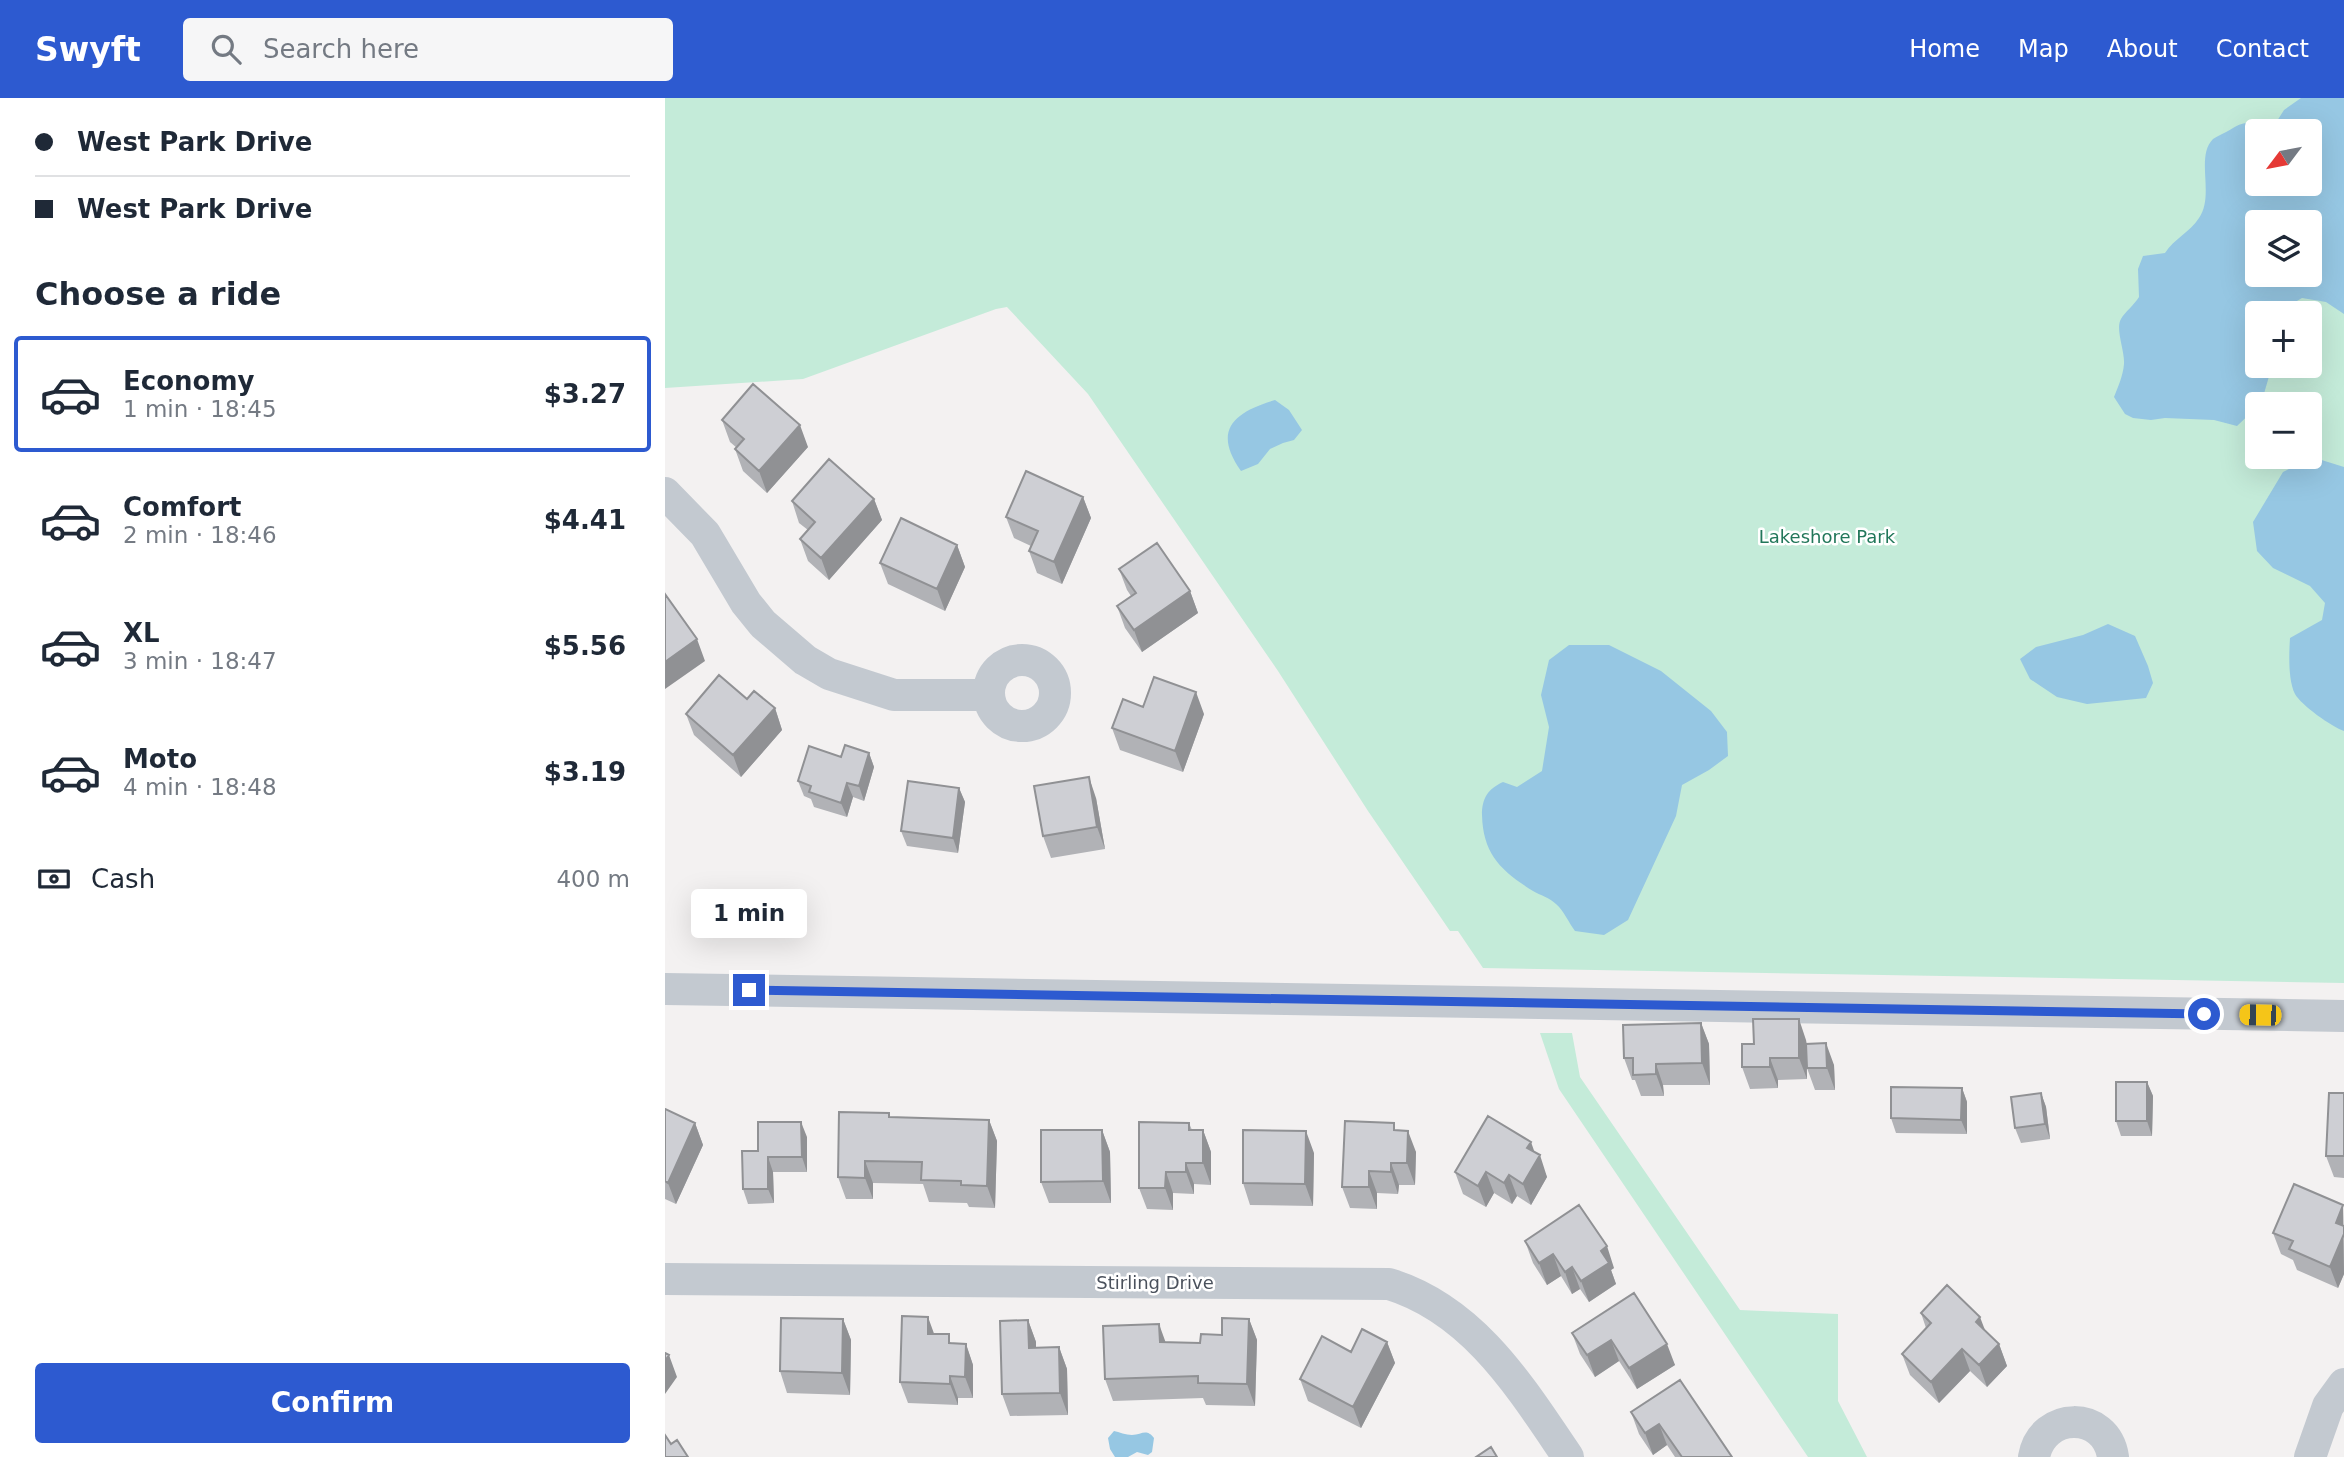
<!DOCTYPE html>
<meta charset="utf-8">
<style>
:root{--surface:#fff;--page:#f6f6f7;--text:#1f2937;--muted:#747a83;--line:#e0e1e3;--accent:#2d5ad0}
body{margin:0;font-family:"DejaVu Sans",sans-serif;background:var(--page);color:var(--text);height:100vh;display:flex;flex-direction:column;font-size:26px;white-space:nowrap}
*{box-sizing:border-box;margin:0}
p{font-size:23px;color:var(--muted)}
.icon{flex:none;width:38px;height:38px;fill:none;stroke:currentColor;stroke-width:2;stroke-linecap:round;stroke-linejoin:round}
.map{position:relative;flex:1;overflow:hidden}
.details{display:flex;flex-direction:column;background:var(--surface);width:665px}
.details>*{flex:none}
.guide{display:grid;align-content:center;height:154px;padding:0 35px;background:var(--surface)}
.needle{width:46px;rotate:238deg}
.buttons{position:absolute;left:1580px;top:21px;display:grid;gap:14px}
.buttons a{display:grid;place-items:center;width:77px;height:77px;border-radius:7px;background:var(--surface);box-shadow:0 7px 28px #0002;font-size:35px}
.end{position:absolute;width:32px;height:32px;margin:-16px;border:9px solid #2d5ad0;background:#fff;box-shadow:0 0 0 4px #fff}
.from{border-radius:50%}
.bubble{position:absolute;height:49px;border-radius:7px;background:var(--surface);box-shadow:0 7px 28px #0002;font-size:23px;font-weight:700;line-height:49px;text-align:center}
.car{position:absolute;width:21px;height:42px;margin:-21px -10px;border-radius:9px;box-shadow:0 0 5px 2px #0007;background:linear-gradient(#f5c518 24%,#345 0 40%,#f5c518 0 76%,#345 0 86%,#f5c518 0)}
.guide b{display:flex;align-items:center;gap:24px;height:66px;font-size:26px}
.guide b+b{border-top:2px solid var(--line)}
.guide i{width:18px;height:18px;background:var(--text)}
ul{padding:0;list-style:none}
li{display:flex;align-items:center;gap:21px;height:116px;margin:0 14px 10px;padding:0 21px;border:4px solid transparent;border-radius:7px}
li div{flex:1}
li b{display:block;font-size:26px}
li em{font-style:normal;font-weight:700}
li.on{border-color:var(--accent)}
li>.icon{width:63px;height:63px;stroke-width:1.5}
h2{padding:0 35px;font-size:32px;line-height:84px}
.pay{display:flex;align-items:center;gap:18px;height:77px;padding:0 35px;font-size:26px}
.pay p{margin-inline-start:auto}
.button{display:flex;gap:14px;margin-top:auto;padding:14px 35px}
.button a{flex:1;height:80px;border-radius:7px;background:var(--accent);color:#fff;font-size:28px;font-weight:700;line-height:80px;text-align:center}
header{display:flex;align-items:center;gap:42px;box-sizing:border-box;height:98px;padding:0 35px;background:var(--accent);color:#fff}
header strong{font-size:33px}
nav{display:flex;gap:38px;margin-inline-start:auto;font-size:24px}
.search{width:490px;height:63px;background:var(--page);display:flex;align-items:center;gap:18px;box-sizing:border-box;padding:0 24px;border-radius:7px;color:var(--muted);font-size:26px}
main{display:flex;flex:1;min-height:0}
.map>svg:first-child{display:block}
.green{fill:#c4ebd9;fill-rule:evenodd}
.water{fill:#96c7e3;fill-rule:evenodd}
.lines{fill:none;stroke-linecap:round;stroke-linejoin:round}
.stream{stroke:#96c7e3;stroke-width:7}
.minor{stroke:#c3c9d0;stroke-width:32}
.wall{fill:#b1b2b6}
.shaded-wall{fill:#909194}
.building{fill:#cecfd4;stroke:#909194;stroke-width:2}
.route{stroke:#2d5ad0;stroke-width:9}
.labels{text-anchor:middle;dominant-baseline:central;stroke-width:5;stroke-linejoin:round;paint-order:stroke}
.park-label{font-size:18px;fill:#22775a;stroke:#fff}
.street-label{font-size:18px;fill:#4a515c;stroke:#fff}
</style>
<header>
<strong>Swyft</strong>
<div class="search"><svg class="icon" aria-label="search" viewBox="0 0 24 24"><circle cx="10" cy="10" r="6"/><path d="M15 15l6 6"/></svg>Search here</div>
<nav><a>Home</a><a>Map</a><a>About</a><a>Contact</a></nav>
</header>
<main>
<section class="details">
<div class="guide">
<b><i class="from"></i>West Park Drive</b>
<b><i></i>West Park Drive</b>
</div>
<h2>Choose a ride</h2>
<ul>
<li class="on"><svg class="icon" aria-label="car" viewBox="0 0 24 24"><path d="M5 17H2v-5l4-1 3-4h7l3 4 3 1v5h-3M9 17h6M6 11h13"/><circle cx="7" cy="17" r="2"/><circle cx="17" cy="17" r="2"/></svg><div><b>Economy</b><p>1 min · 18:45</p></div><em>$3.27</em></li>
<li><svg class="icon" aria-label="car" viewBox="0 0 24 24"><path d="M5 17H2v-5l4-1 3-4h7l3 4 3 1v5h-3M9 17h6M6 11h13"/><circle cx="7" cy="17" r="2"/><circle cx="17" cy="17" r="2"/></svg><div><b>Comfort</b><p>2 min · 18:46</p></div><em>$4.41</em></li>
<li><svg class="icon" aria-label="car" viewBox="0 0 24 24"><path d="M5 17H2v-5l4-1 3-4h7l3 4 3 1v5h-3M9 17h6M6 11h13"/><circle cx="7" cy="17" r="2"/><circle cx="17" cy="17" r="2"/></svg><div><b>XL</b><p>3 min · 18:47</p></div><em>$5.56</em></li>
<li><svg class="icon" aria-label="car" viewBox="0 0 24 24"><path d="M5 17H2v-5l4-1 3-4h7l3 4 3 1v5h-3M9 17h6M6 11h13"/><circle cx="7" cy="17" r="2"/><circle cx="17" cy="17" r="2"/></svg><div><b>Moto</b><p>4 min · 18:48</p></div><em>$3.19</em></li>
</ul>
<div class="pay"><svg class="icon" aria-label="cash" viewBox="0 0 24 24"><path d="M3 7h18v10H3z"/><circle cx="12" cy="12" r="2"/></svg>Cash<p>400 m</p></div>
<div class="button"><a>Confirm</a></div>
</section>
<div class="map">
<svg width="1679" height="1359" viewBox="0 0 1679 1359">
<rect width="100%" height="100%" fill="#f3f1f1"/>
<path class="green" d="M 0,0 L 1679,0 L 1679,885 L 818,870 L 793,833 L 785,833 L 703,713 L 613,573 L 423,296 L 342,209 L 331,211 L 138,281 L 0,290 ZM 1592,33 L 1645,33 L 1645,86 L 1592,86 ZM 1592,124 L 1645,124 L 1645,177 L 1592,177 ZM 1592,215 L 1645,215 L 1645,268 L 1592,268 ZM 1592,306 L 1645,306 L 1645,359 L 1592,359 Z
M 875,935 L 907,935 L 915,979 L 1075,1212 L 1173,1216 L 1173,1303 L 1202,1359 L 1143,1359 L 894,991 Z"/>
<path class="water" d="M 1636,0 L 1679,0 L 1679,216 L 1661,204 L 1637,200 L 1625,207 L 1626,215 L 1592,215 L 1592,268 L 1607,268 L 1596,306 L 1592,306 L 1592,309 L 1572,328 L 1549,322 L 1500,320 L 1486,322 L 1468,320 L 1460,316 L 1449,299 C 1453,289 1458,278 1459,266 C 1460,253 1450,231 1456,221 C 1460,214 1469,207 1474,199 L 1473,171 L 1478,158 L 1500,155 C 1509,141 1525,134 1534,120 C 1550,97 1530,59 1548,41 C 1552,38 1558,36 1563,33 C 1578,23 1586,22 1602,30 L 1612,23 L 1619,12 ZM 1645,33 L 1645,86 L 1592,86 L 1592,33 ZM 1645,124 L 1645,177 L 1592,177 L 1592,124 Z
M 610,302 L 624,312 L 637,332 L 629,342 L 618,345 L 605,351 L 593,366 L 576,373 C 547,332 569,314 610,302 Z
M 1647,359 L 1679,369 L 1679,633 C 1667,629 1636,607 1630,596 C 1623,582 1624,556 1625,540 L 1657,522 L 1660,505 L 1645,488 L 1608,470 L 1592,453 L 1588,424 L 1618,374 Z
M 1443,526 L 1470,538 L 1483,568 L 1488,585 L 1481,600 L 1422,606 L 1392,599 L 1365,581 L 1355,561 L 1371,549 L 1418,537 Z
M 904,547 L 944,547 L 996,573 L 1046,613 L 1062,634 L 1063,658 L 1044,672 L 1017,687 L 1011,718 L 963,822 L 939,837 L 910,833 C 904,825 899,813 891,806 C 885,800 875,797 868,793 C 836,773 818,756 817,717 C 817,700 823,691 838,684 L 852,689 L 877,673 L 884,629 L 876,597 L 884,562 Z
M 449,1333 C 454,1334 461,1337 467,1337 C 477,1337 481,1330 489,1340 L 487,1354 L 483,1357 L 472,1354 L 463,1359 L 450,1359 L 445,1351 L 443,1340 Z"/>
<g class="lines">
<path class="stream" d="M 1631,359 L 1638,372"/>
<path class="minor" d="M 0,395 L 40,436 L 81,505 L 98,526 L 140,562 L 164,576 L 229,597 L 324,597
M324 595a33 33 0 1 1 66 0a33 33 0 1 1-66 0Z
M 0,891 L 1679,918
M 0,1181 L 724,1186 C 809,1212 856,1290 903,1359
M 1369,1359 C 1377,1313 1441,1312 1448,1359
M 1645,1359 L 1663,1308 L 1679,1286"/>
</g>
<path class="wall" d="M 57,322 L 143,349 L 102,395 L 78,373 L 70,351 L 72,350 L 65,344 Z
M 418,399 L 426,420 L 397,486 L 372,475 L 364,453 L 366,448 L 349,440 L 341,419 Z
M 209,401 L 217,422 L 164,482 L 143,463 L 135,441 L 143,432 L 134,425 L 127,403 Z
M 292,447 L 300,469 L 280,513 L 223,486 L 215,465 Z
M 454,471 L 525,493 L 533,515 L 477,554 L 460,530 L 452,508 L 466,498 L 462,492 Z
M 82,601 L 110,610 L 117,632 L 76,679 L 29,637 L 21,616 Z
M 478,609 L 539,616 L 518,674 L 455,652 L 447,630 Z
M 204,655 L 209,669 L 199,703 L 188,699 L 182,719 L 149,709 L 146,701 L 139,698 L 133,683 L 176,659 Z
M 294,690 L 300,704 L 293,755 L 242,748 L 236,733 Z
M 431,700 L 440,751 L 386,760 L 378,738 Z
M 1036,925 L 1044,946 L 1045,987 L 998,987 L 999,998 L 976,998 L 970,982 L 967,982 L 959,960 Z
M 1141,942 L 1142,946 L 1169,967 L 1170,992 L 1150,992 L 1142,970 L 1142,967 L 1142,981 L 1113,982 L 1113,990 L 1085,991 L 1077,969 L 1089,946 Z
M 1482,984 L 1488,998 L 1487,1038 L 1456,1038 L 1451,1023 Z
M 1297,990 L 1302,1004 L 1302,1036 L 1231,1035 L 1226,1020 Z
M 1376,995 L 1381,1009 L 1385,1041 L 1356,1045 L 1350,1030 Z
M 1679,995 L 1679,1080 L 1669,1079 L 1661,1058 Z
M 0,1011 L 30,1025 L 38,1047 L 11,1106 L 0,1101 Z
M 225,1019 L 324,1022 L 332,1043 L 330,1110 L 304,1109 L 302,1105 L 264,1104 L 258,1086 L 208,1085 L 208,1101 L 181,1101 L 173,1079 Z
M 524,1025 L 527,1032 L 538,1032 L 546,1054 L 546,1087 L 529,1086 L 529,1096 L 508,1095 L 508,1112 L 482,1111 L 474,1090 Z
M 437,1032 L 445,1054 L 446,1105 L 384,1105 L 376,1084 Z
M 732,1032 L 751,1054 L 750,1087 L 734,1087 L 733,1096 L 712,1095 L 712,1111 L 685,1110 L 677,1089 Z
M 142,1039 L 142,1074 L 108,1074 L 109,1105 L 83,1106 L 78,1091 L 93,1053 Z
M 870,1054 L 882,1079 L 866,1107 L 852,1098 L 847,1106 L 829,1095 L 821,1109 L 798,1096 L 790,1074 Z
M 649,1055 L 648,1108 L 585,1107 L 578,1085 Z
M 1678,1107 L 1679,1176 L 1673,1190 L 1632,1172 L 1628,1162 L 1616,1156 L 1608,1135 Z
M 860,1143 L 949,1170 L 946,1172 L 951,1186 L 924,1204 L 915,1191 L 907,1196 L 896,1178 L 882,1187 L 868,1165 Z
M 969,1195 L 1010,1267 L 972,1291 L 954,1263 L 930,1279 L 915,1256 L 907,1235 Z
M 1256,1215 L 1320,1233 L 1334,1246 L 1342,1268 L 1322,1289 L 1305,1273 L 1274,1305 L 1245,1277 L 1237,1256 L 1261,1230 Z
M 178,1221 L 186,1242 L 185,1297 L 122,1295 L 115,1273 Z
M 584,1221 L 592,1242 L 590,1308 L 541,1307 L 538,1300 L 448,1303 L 440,1281 L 501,1244 L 535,1245 L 557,1237 Z
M 363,1222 L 371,1244 L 371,1249 L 394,1249 L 402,1271 L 403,1317 L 345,1318 L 337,1296 Z
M 270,1236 L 287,1245 L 301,1246 L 308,1267 L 308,1300 L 293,1300 L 293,1307 L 243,1305 L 235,1284 Z
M 722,1244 L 730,1265 L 696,1330 L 643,1303 L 635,1281 L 686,1254 Z
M 966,1314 L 1067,1359 L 1010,1359 L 1002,1347 L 988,1357 L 974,1336 Z"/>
<path class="shaded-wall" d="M 135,327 L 143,349 L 102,395 L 94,373 Z
M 418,399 L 426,420 L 397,486 L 389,464 Z
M 209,401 L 217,422 L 164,482 L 156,460 Z
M 292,447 L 300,469 L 280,513 L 272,491 Z
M 525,493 L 533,515 L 477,554 L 469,532 Z
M 32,541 L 40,563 L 0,591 L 0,564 Z
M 531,594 L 539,616 L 518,674 L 510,653 Z
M 110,610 L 117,632 L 76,679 L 68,657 Z
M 204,655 L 209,669 L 199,703 L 194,688 Z
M 424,679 L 431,700 L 440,751 L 432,729 Z
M 182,685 L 188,699 L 182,719 L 176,705 Z
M 294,690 L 300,704 L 293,755 L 288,740 Z
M 1134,921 L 1141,942 L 1142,981 L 1134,960 Z
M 1036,925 L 1044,946 L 1045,987 L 1037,965 Z
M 1161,945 L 1169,967 L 1170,992 L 1162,970 Z
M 1105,960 L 1113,982 L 1113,990 L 1105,969 Z
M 991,966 L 998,987 L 999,998 L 991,976 Z
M 1482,984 L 1488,998 L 1487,1038 L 1482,1023 Z
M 1297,990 L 1302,1004 L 1302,1036 L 1296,1022 Z
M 1376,995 L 1381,1009 L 1385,1041 L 1380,1026 Z
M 324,1022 L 332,1043 L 330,1110 L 322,1088 Z
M 136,1024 L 142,1039 L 142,1074 L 137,1059 Z
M 30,1025 L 38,1047 L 11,1106 L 3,1085 Z
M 437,1032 L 445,1054 L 446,1105 L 438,1083 Z
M 538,1032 L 546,1054 L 546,1087 L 538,1065 Z
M 641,1033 L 649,1055 L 648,1108 L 640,1086 Z
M 743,1033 L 751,1054 L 750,1087 L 742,1065 Z
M 866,1044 L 872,1061 L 875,1057 L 882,1079 L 866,1107 L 858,1086 L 862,1050 Z
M 103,1059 L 108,1074 L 109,1105 L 103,1091 Z
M 200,1063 L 208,1085 L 208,1101 L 200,1080 Z
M 521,1065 L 529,1086 L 529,1096 L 521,1074 Z
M 726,1065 L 734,1087 L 733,1096 L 726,1074 Z
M 704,1073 L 712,1095 L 712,1111 L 704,1089 Z
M 501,1074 L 508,1095 L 508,1112 L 500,1090 Z
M 821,1074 L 829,1095 L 821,1109 L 813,1088 Z
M 844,1077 L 852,1098 L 847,1106 L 839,1085 Z
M 1678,1107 L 1679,1176 L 1673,1190 L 1665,1169 L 1671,1125 Z
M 942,1148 L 949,1170 L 946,1172 L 951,1186 L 924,1204 L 916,1183 L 936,1153 Z
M 888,1156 L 896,1178 L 882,1187 L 874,1165 Z
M 907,1169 L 915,1191 L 907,1196 L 900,1174 Z
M 263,1219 L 271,1241 L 263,1236 Z
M 1315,1219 L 1323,1240 L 1311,1224 Z
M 178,1221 L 186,1242 L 185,1297 L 177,1275 Z
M 584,1221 L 592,1242 L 590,1308 L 582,1286 Z
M 363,1222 L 371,1244 L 371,1271 L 364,1250 Z
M 494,1226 L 502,1248 L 495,1244 Z
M 946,1242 L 954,1263 L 930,1279 L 922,1257 Z
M 722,1244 L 730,1265 L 696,1330 L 688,1309 Z
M 301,1246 L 308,1267 L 308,1300 L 300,1279 Z
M 1002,1246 L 1010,1267 L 972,1291 L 964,1270 Z
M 1334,1246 L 1342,1268 L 1322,1289 L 1314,1267 Z
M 394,1249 L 402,1271 L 403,1317 L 395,1295 Z
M 1297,1251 L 1305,1273 L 1274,1305 L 1266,1284 Z
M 4,1257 L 12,1279 L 0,1296 L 0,1263 Z
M 285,1278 L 293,1300 L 293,1307 L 285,1286 Z
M 994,1326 L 1002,1347 L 988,1357 L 980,1335 Z"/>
<path class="building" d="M 88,286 L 135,327 L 94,373 L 70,351 L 79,341 L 57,322 Z
M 164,361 L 209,401 L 156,460 L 135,441 L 150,424 L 127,403 Z
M 361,373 L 418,399 L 389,464 L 364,453 L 373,433 L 341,419 Z
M 236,420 L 292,447 L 272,491 L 215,465 Z
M 492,445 L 525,493 L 469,532 L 452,508 L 471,495 L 454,471 Z
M 0,496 L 32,541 L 0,564 Z
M 54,577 L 82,601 L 89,593 L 110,610 L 68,657 L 21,616 Z
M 489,579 L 531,594 L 510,653 L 447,630 L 458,601 L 478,609 Z
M 180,647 L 204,655 L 194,688 L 182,685 L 176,705 L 144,694 L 146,688 L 133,683 L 144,648 L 176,659 Z
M 424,679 L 432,729 L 378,738 L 369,688 Z
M 243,683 L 294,690 L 288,740 L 236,733 Z
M 1088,921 L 1134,921 L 1134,960 L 1105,960 L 1105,969 L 1077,969 L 1077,946 L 1089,946 Z
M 1036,925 L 1037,965 L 991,966 L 991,976 L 968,977 L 968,960 L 959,960 L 958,927 Z
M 1161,945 L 1162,970 L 1142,970 L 1141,946 Z
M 1451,984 L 1482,984 L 1482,1023 L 1451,1023 Z
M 1226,989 L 1297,990 L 1296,1022 L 1226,1020 Z
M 1376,995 L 1380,1026 L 1350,1030 L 1346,999 Z
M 1664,995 L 1679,995 L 1679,1058 L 1661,1058 Z
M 0,1011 L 30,1025 L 3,1085 L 0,1083 Z
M 174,1014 L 224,1015 L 224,1019 L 324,1022 L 322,1088 L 296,1087 L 296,1083 L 256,1082 L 257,1064 L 200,1063 L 200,1080 L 173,1079 Z
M 823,1018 L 866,1044 L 862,1050 L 875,1057 L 858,1086 L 844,1077 L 839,1085 L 821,1074 L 813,1088 L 790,1074 Z
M 680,1023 L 729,1025 L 729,1032 L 743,1033 L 742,1065 L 726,1065 L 726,1074 L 704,1073 L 704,1089 L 677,1089 Z
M 93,1024 L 136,1024 L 137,1059 L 103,1059 L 103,1091 L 78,1091 L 77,1053 L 93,1053 Z
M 474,1024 L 524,1025 L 524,1032 L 538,1032 L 538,1065 L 521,1065 L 521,1074 L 501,1074 L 500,1090 L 474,1090 Z
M 376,1032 L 437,1032 L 438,1083 L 376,1084 Z
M 578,1032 L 641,1033 L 640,1086 L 578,1085 Z
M 1629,1086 L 1678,1107 L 1671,1125 L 1679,1128 L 1679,1136 L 1665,1169 L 1624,1151 L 1628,1143 L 1608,1135 Z
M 914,1107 L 942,1148 L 936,1153 L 944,1165 L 916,1183 L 907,1169 L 900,1174 L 888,1156 L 874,1165 L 860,1143 Z
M 1282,1187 L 1315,1219 L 1311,1224 L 1334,1246 L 1314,1267 L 1297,1251 L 1266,1284 L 1237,1256 L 1266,1225 L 1256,1215 Z
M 969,1195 L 1002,1246 L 964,1270 L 946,1242 L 922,1257 L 907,1235 Z
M 237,1218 L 263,1219 L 263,1236 L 284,1236 L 284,1245 L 301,1246 L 300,1279 L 285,1278 L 285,1286 L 235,1284 Z
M 116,1220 L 178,1221 L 177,1275 L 115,1273 Z
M 557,1220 L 584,1221 L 582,1286 L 533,1285 L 533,1278 L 440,1281 L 438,1228 L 494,1226 L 495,1244 L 535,1245 L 536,1236 L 557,1237 Z
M 363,1222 L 364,1250 L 394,1249 L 395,1295 L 337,1296 L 335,1223 Z
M 697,1231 L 722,1244 L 688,1309 L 635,1281 L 657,1238 L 686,1254 Z
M 0,1255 L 4,1257 L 0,1263 Z
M 1015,1282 L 1067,1359 L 1017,1359 L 994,1326 L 980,1335 L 966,1314 Z
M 0,1337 L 6,1346 L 12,1342 L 23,1359 L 0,1359 Z
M 826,1349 L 832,1359 L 811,1359 Z"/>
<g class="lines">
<path class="route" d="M 84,892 L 1539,916"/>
</g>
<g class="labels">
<g class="park-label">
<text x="1162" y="438">Lakeshore Park</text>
</g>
<g class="street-label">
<text x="490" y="1184">Stirling Drive</text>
</g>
</g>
</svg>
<div class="buttons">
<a><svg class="needle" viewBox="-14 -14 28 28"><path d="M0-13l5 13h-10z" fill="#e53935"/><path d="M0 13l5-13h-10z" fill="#747a83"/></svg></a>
<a><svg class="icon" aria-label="layers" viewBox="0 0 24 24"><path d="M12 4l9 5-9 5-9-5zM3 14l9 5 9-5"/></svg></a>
<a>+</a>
<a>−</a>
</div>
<i class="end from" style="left:1539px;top:916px"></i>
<i class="end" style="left:84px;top:892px"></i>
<div class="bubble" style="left:26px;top:791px;width:116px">1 min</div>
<i class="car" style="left:1595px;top:917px;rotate:271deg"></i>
</div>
</main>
